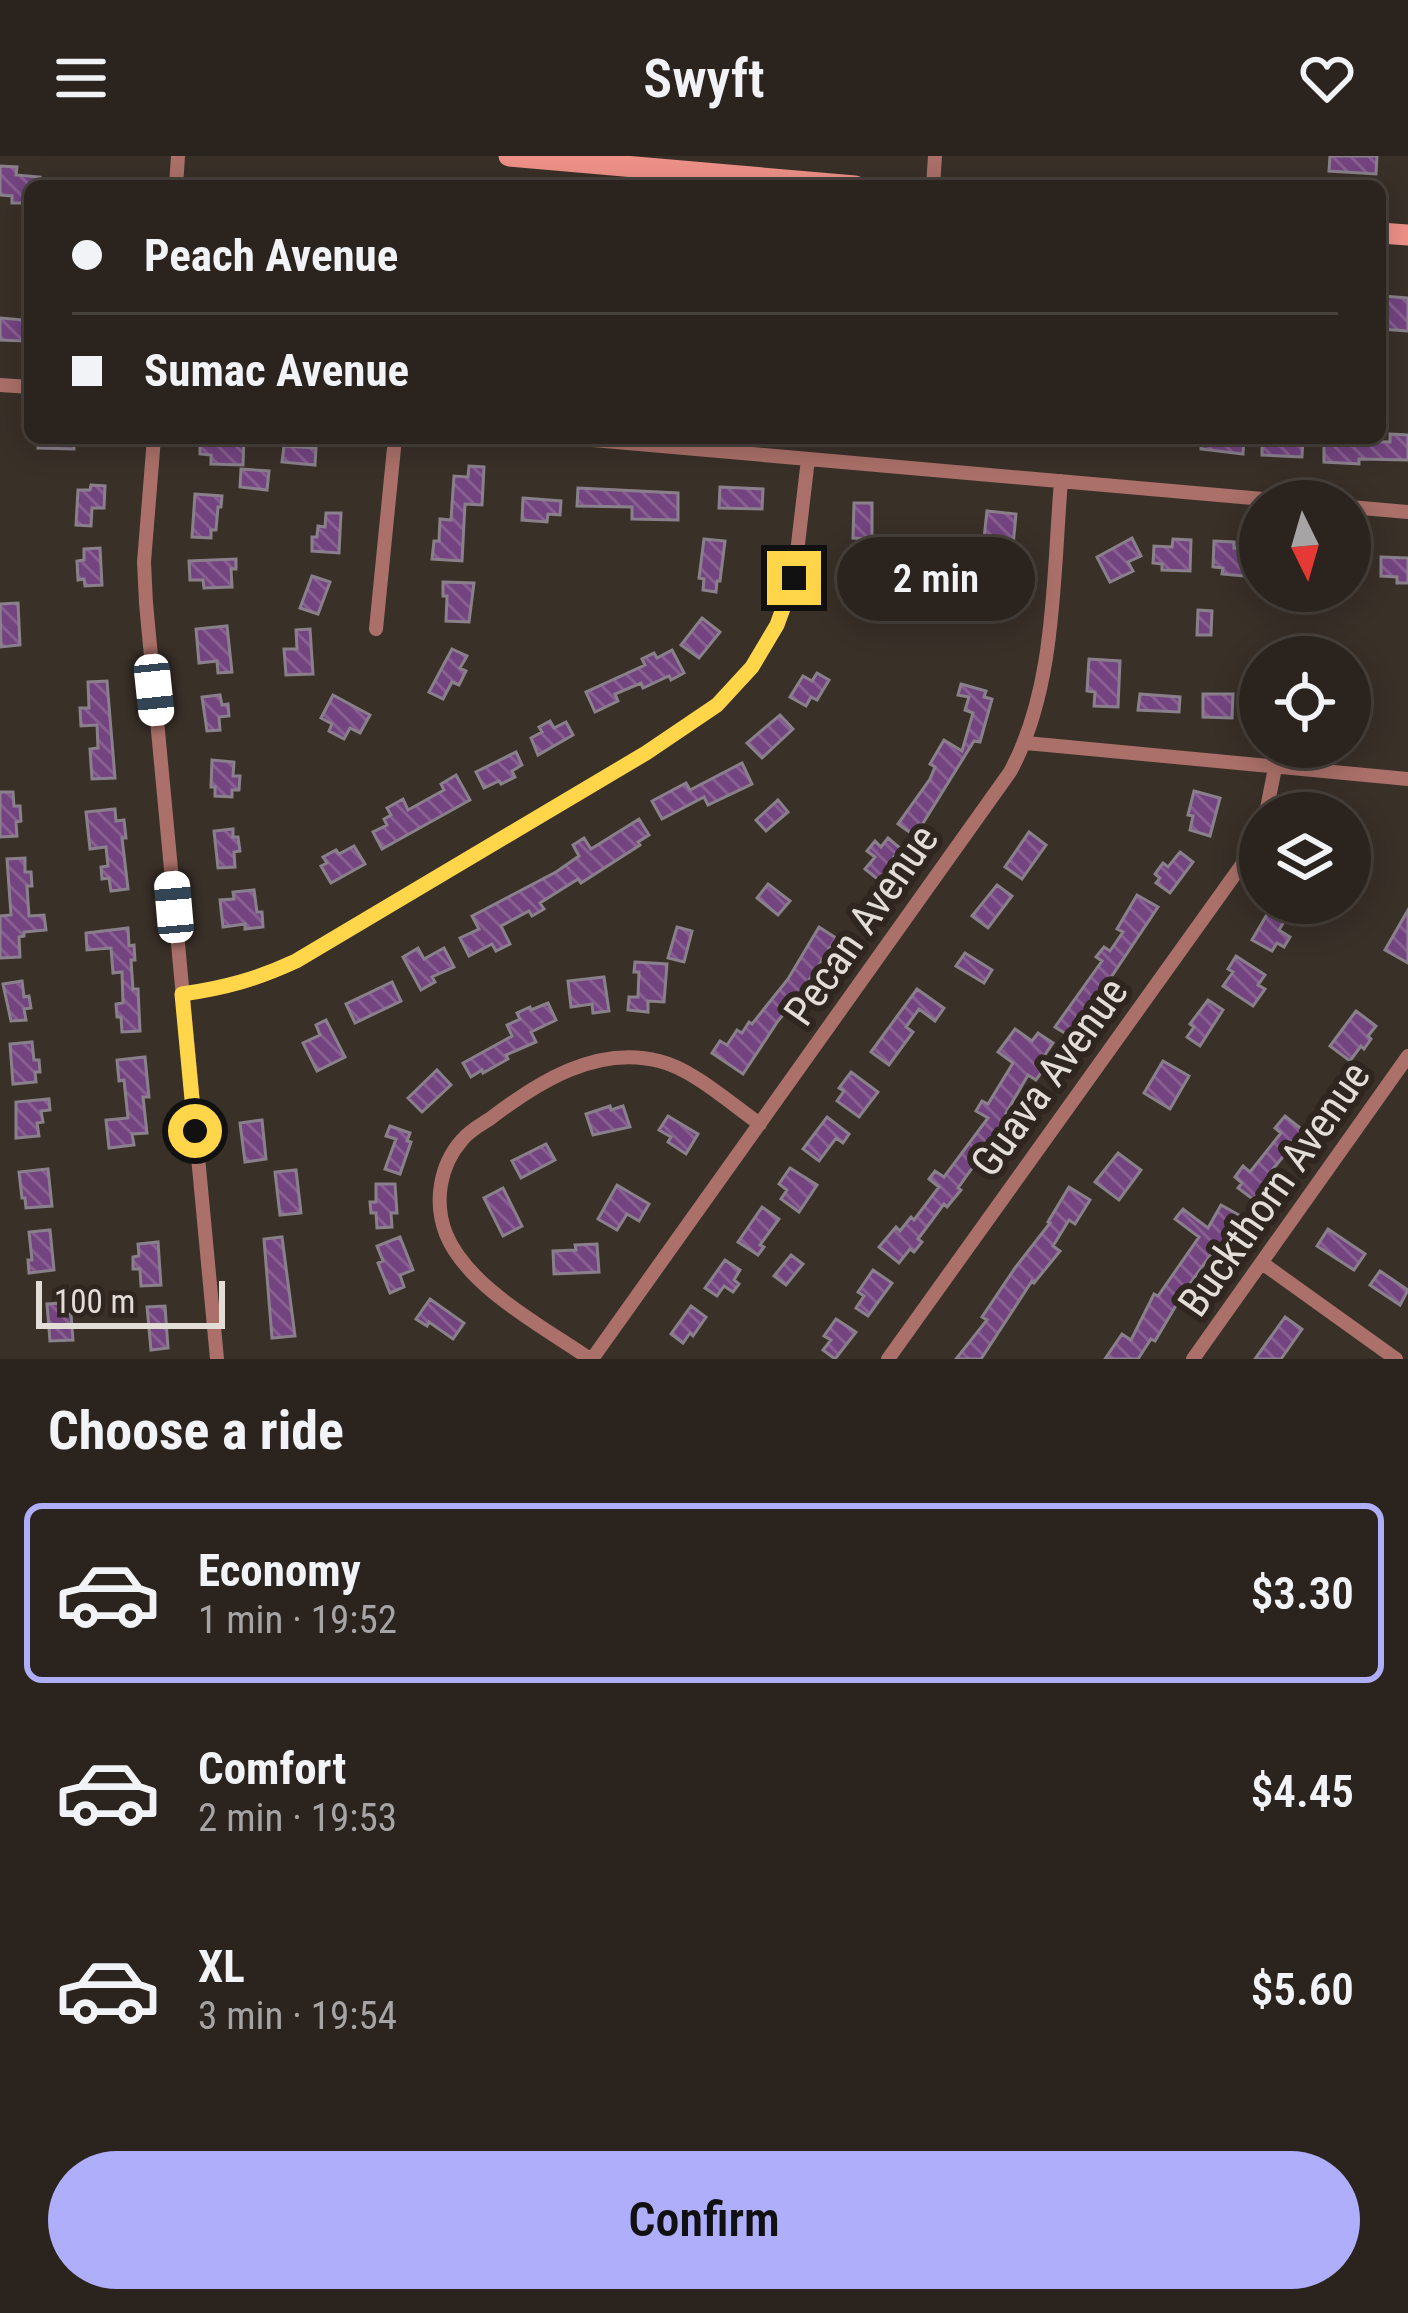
<!DOCTYPE html>
<meta charset="utf-8">
<style>
:root{--surface:#2b241e;--page:#332c27;--text:#f1f3f6;--muted:#a6a4a4;--line:#47413c;--accent:#aeaefb}
body{margin:0;font-family:"Roboto Condensed",sans-serif;background:var(--page);color:var(--text);height:100vh;display:flex;flex-direction:column;font-size:45px;white-space:nowrap}
*{box-sizing:border-box;margin:0}
p{font-size:39px;color:var(--muted)}
.icon{flex:none;width:66px;height:66px;fill:none;stroke:currentColor;stroke-width:2;stroke-linecap:round;stroke-linejoin:round}
.map{position:relative;height:1203px;overflow:hidden}
.sheet{display:flex;flex-direction:column;background:var(--surface);flex:1}
.sheet>*{flex:none}
.guide{position:absolute;left:24px;top:24px;width:1362px;height:264px;border-radius:18px;box-shadow:0 6px 30px #0003,0 0 0 3px var(--line);display:grid;align-content:center;height:264px;padding:0 48px;background:var(--surface)}
.needle{width:78px;rotate:175deg}
.buttons{position:absolute;left:1239px;top:324px;display:grid;gap:24px}
.buttons a{display:grid;place-items:center;width:132px;height:132px;border-radius:50%;background:var(--surface);box-shadow:0 6px 30px #0003,0 0 0 3px var(--line);font-size:60px}
.scale{position:absolute;left:36px;bottom:30px;width:189px;box-sizing:border-box;padding-left:12px;border:6px solid #e3ddd8;border-top:0;font-size:33px;line-height:42px;white-space:nowrap;color:#e3ddd8;-webkit-text-stroke:9px #2f261f;paint-order:stroke}
.end{position:absolute;width:54px;height:54px;margin:-27px;border:15px solid #ffd54a;background:#111;box-shadow:0 0 0 6px #111}
.from{border-radius:50%}
.bubble{position:absolute;height:84px;border-radius:42px;background:var(--surface);box-shadow:0 6px 30px #0003,0 0 0 3px var(--line);font-size:39px;font-weight:600;line-height:84px;text-align:center}
.car{position:absolute;width:36px;height:72px;margin:-36px -18px;border-radius:15px;box-shadow:0 0 9px 3px #0007;background:linear-gradient(#fff 24%,#345 0 40%,#fff 0 76%,#345 0 86%,#fff 0)}
.guide b{display:flex;align-items:center;gap:42px;height:114px;font-size:45px}
.guide b+b{border-top:3px solid var(--line)}
.guide i{width:30px;height:30px;background:var(--text)}
ul{padding:0;list-style:none}
li{display:flex;align-items:center;gap:36px;height:180px;margin:0 24px 18px;padding:0 24px;border:6px solid transparent;border-radius:18px}
li div{flex:1}
li b{display:block;font-size:45px}
li em{font-style:normal;font-weight:600}
li.current{border-color:var(--accent)}
li>.icon{width:108px;height:108px;stroke-width:1.5}
h2{padding:0 48px;font-size:54px;line-height:144px}
.primary-button{display:flex;gap:24px;margin-top:auto;padding:24px 48px}
.primary-button a{flex:1;height:138px;border-radius:72px;background:var(--accent);color:#111;font-size:48px;font-weight:600;line-height:138px;text-align:center}
header{display:flex;justify-content:space-between;align-items:center;height:156px;padding:0 48px;background:var(--surface);font-size:54px;font-weight:600}
.map>svg:first-child{display:block}
.building{fill:url(#building-back-hatch);stroke:#89808b;stroke-width:3}
.lines{fill:none;stroke-linecap:round;stroke-linejoin:round}
.street{stroke:#aa7069;stroke-width:14}
.secondary{stroke:#ee9188;stroke-width:21}
.route{stroke:#ffd54a;stroke-width:15}
.labels{text-anchor:middle;dominant-baseline:central;stroke-width:12;stroke-linejoin:round;paint-order:stroke}
.street-label{font-size:42px;fill:#e3ddd8;stroke:#2f261f}
</style>
<header><svg class="icon" aria-label="menu" viewBox="0 0 24 24"><path d="M4 6h16M4 12h16M4 18h16"/></svg>Swyft<svg class="icon" aria-label="heart" viewBox="0 0 24 24"><path d="M12 20l-8-8c-3-5 5-10 8-4 3-6 11-1 8 4z"/></svg></header>
<div class="map">
<svg width="1408" height="1203" viewBox="0 0 1408 1203">
<defs>
<pattern id="building-back-hatch" width="6" height="6" patternUnits="userSpaceOnUse" patternTransform="scale(3)"><rect width="6" height="6" fill="#744480"/><path d="M-1 5l2 2M0 0l6 6M5-1l2 2" fill="none" stroke="#885f91"/></pattern>
</defs>
<rect width="100%" height="100%" fill="#393028"/>
<path class="building" d="M 1330,0 L 1377,0 L 1376,18 L 1329,15 Z
M 0,10 L 17,11 L 16,19 L 40,21 L 39,30 L 30,30 L 30,42 L 27,42 L 26,47 L 12,47 L 12,40 L 0,39 Z
M 1383,140 L 1408,142 L 1408,175 L 1381,173 Z
M 0,162 L 25,164 L 23,185 L 0,184 Z
M 1390,278 L 1408,279 L 1408,304 L 1359,303 L 1359,308 L 1324,306 L 1324,282 L 1360,282 L 1360,285 L 1390,286 Z
M 39,282 L 74,282 L 74,293 L 38,292 Z
M 1202,282 L 1244,282 L 1243,298 L 1201,293 Z
M 1262,282 L 1303,282 L 1302,301 L 1262,299 Z
M 200,283 L 244,284 L 243,309 L 211,308 L 211,299 L 200,298 Z
M 284,290 L 316,292 L 315,309 L 282,306 Z
M 469,310 L 484,311 L 482,349 L 465,348 L 462,405 L 432,403 L 434,385 L 439,385 L 440,363 L 451,364 L 454,320 L 468,321 Z
M 241,313 L 269,315 L 267,334 L 240,331 Z
M 91,329 L 105,330 L 104,352 L 92,352 L 91,370 L 76,369 L 78,334 L 90,334 Z
M 720,331 L 763,333 L 762,353 L 719,352 Z
M 578,332 L 678,337 L 678,364 L 632,363 L 632,351 L 577,350 Z
M 195,338 L 222,340 L 221,351 L 218,351 L 216,374 L 211,374 L 211,382 L 192,381 Z
M 523,342 L 561,345 L 560,359 L 548,358 L 547,366 L 522,364 Z
M 854,347 L 872,347 L 872,383 L 853,382 Z
M 987,355 L 1016,358 L 1013,390 L 1007,389 L 1004,420 L 1010,421 L 1005,462 L 975,459 L 978,432 L 987,433 L 991,401 L 982,400 Z
M 326,357 L 341,357 L 339,397 L 312,395 L 312,381 L 317,381 L 318,370 L 325,371 Z
M 1132,382 L 1141,400 L 1128,406 L 1133,415 L 1110,426 L 1097,401 Z
M 704,383 L 725,385 L 720,425 L 717,425 L 716,436 L 703,434 L 704,423 L 699,422 Z
M 1173,383 L 1191,384 L 1190,415 L 1162,414 L 1162,408 L 1153,407 L 1154,390 L 1172,391 Z
M 1214,385 L 1234,386 L 1234,392 L 1247,393 L 1245,420 L 1222,418 L 1223,412 L 1213,411 Z
M 100,392 L 102,429 L 85,430 L 84,423 L 78,424 L 77,405 L 84,404 L 84,393 Z
M 1381,401 L 1408,402 L 1408,427 L 1397,427 L 1397,421 L 1381,420 Z
M 236,403 L 236,413 L 231,413 L 232,431 L 204,432 L 203,424 L 190,424 L 189,405 Z
M 862,404 L 880,407 L 877,427 L 881,428 L 879,438 L 858,434 L 857,439 L 841,436 L 844,422 L 858,425 Z
M 312,420 L 330,426 L 318,458 L 300,452 Z
M 443,426 L 474,427 L 469,466 L 446,465 L 447,440 L 443,440 Z
M 905,446 L 921,447 L 920,465 L 904,464 Z
M 18,447 L 20,489 L 1,491 L 0,448 Z
M 1198,454 L 1212,455 L 1211,479 L 1197,479 Z
M 702,462 L 720,476 L 699,502 L 681,489 Z
M 227,470 L 232,516 L 218,517 L 217,505 L 199,507 L 196,473 Z
M 310,473 L 313,518 L 286,519 L 284,493 L 297,493 L 296,474 Z
M 452,493 L 467,500 L 460,512 L 466,515 L 459,529 L 452,526 L 443,543 L 429,536 Z
M 672,494 L 684,517 L 671,524 L 669,520 L 643,532 L 641,527 L 615,538 L 618,545 L 595,556 L 586,536 L 645,509 L 642,503 L 654,497 L 657,502 Z
M 1089,503 L 1120,505 L 1118,551 L 1094,550 L 1095,536 L 1087,535 Z
M 817,517 L 829,524 L 817,544 L 811,541 L 806,550 L 790,541 L 803,520 L 812,525 Z
M 107,525 L 115,622 L 92,623 L 90,593 L 98,592 L 97,569 L 81,570 L 80,552 L 89,552 L 88,526 Z
M 961,528 L 986,535 L 984,541 L 992,543 L 980,586 L 974,585 L 915,680 L 898,668 L 930,623 L 935,611 L 930,608 L 944,584 L 962,595 L 973,557 L 965,554 L 969,541 L 958,539 Z
M 1140,538 L 1180,541 L 1179,556 L 1138,554 Z
M 1203,538 L 1233,538 L 1232,562 L 1203,561 Z
M 220,539 L 222,549 L 228,548 L 229,560 L 219,561 L 220,574 L 207,575 L 202,541 Z
M 333,539 L 370,559 L 360,577 L 350,572 L 344,583 L 329,575 L 332,568 L 321,562 Z
M 780,559 L 793,573 L 762,602 L 747,587 Z
M 550,565 L 554,572 L 566,566 L 573,579 L 538,599 L 531,582 L 542,576 L 539,571 Z
M 516,596 L 522,609 L 512,615 L 515,621 L 501,628 L 499,625 L 484,632 L 476,616 Z
M 212,604 L 234,606 L 233,620 L 240,620 L 239,634 L 232,634 L 232,641 L 215,640 L 215,631 L 211,631 Z
M 742,607 L 752,628 L 708,649 L 704,641 L 662,663 L 652,645 L 686,627 L 690,634 Z
M 456,619 L 470,644 L 382,693 L 373,676 L 387,669 L 384,663 L 391,659 L 387,652 L 403,643 L 408,654 L 444,634 L 441,628 Z
M 1194,635 L 1220,642 L 1210,680 L 1190,674 L 1193,660 L 1188,659 Z
M 0,636 L 13,636 L 14,650 L 20,650 L 21,665 L 16,666 L 17,680 L 0,681 Z
M 778,644 L 788,656 L 766,675 L 756,664 Z
M 115,653 L 116,665 L 124,664 L 126,682 L 122,682 L 128,733 L 111,735 L 109,722 L 102,723 L 101,711 L 108,710 L 106,691 L 90,693 L 86,656 Z
M 639,663 L 649,679 L 638,686 L 640,689 L 581,727 L 578,723 L 551,740 L 540,747 L 544,753 L 532,760 L 529,755 L 501,770 L 510,788 L 496,795 L 492,788 L 469,800 L 460,782 L 479,773 L 472,760 L 556,716 L 579,700 L 573,689 L 584,682 L 591,693 Z
M 233,673 L 233,681 L 238,681 L 240,695 L 234,696 L 235,711 L 218,712 L 214,675 Z
M 1029,676 L 1046,689 L 1022,723 L 1005,711 Z
M 888,682 L 901,693 L 894,701 L 898,704 L 880,725 L 865,713 L 875,701 L 867,695 L 875,685 L 881,691 Z
M 354,690 L 365,708 L 331,727 L 321,710 L 327,707 L 323,701 L 336,694 L 339,698 Z
M 1180,696 L 1193,706 L 1170,737 L 1156,727 L 1160,722 L 1155,718 L 1163,707 L 1168,711 Z
M 25,702 L 25,716 L 31,716 L 32,730 L 27,730 L 29,760 L 44,759 L 46,774 L 24,776 L 24,780 L 19,781 L 20,801 L 0,802 L 0,760 L 11,759 L 7,703 Z
M 768,728 L 790,745 L 778,759 L 757,742 Z
M 997,729 L 1012,740 L 988,772 L 972,760 Z
M 254,734 L 257,756 L 262,756 L 263,771 L 245,773 L 245,768 L 223,771 L 220,744 L 234,743 L 233,736 Z
M 1137,739 L 1158,751 L 1071,881 L 1055,871 L 1102,805 L 1096,801 L 1104,791 L 1110,795 L 1123,776 L 1117,773 Z
M 1408,754 L 1408,807 L 1385,794 Z
M 1269,755 L 1285,764 L 1279,774 L 1290,781 L 1284,791 L 1277,787 L 1272,795 L 1252,784 Z
M 677,771 L 692,775 L 684,806 L 668,802 Z
M 819,771 L 836,782 L 803,834 L 778,865 L 743,918 L 712,897 L 720,885 L 727,889 L 737,874 L 742,877 L 749,866 L 752,868 L 788,823 Z
M 128,772 L 129,790 L 134,789 L 135,804 L 131,804 L 133,833 L 138,833 L 140,875 L 122,876 L 121,861 L 117,861 L 116,848 L 123,847 L 122,816 L 113,817 L 111,792 L 87,794 L 86,777 Z
M 418,792 L 424,803 L 444,792 L 454,811 L 432,821 L 435,826 L 421,834 L 403,801 Z
M 965,797 L 992,814 L 984,827 L 956,810 Z
M 1236,800 L 1265,819 L 1258,829 L 1265,833 L 1253,850 L 1223,830 L 1233,816 L 1228,813 Z
M 635,806 L 667,808 L 664,846 L 648,845 L 648,856 L 628,854 L 629,841 L 638,841 L 639,816 L 634,816 Z
M 604,821 L 609,855 L 593,857 L 592,848 L 571,851 L 568,825 Z
M 22,825 L 24,841 L 29,840 L 31,852 L 24,853 L 26,864 L 11,865 L 3,828 Z
M 392,826 L 401,845 L 355,867 L 346,848 Z
M 917,833 L 944,852 L 935,865 L 919,853 L 906,871 L 913,876 L 889,909 L 871,896 Z
M 1208,844 L 1223,854 L 1200,890 L 1187,881 L 1194,871 L 1190,868 Z
M 548,847 L 556,864 L 531,876 L 536,886 L 506,899 L 508,903 L 483,917 L 482,914 L 471,921 L 463,907 L 512,880 L 507,869 L 520,863 L 517,857 L 530,851 L 531,854 Z
M 1356,855 L 1376,870 L 1368,880 L 1371,883 L 1364,893 L 1361,890 L 1350,905 L 1330,890 Z
M 326,864 L 345,901 L 317,915 L 303,887 L 320,879 L 316,869 Z
M 1015,873 L 1032,885 L 1038,877 L 1053,887 L 1040,906 L 1046,910 L 1036,924 L 1028,919 L 1006,957 L 1010,959 L 958,1032 L 961,1034 L 947,1051 L 944,1048 L 918,1083 L 922,1086 L 914,1096 L 910,1093 L 899,1107 L 879,1091 L 896,1071 L 900,1075 L 911,1061 L 914,1064 L 939,1031 L 929,1023 L 935,1015 L 944,1021 L 988,962 L 976,955 L 982,945 L 988,948 L 1013,907 L 998,896 Z
M 32,886 L 34,904 L 39,904 L 40,916 L 35,916 L 36,926 L 13,928 L 10,888 Z
M 145,901 L 149,941 L 143,941 L 147,977 L 132,978 L 134,989 L 109,992 L 106,964 L 128,962 L 124,924 L 119,925 L 117,904 Z
M 1163,905 L 1189,920 L 1170,953 L 1144,937 Z
M 437,914 L 451,929 L 422,956 L 408,942 Z
M 851,916 L 878,936 L 859,961 L 837,945 L 844,935 L 839,932 Z
M 49,943 L 50,954 L 41,955 L 43,966 L 37,967 L 39,980 L 16,982 L 16,946 Z
M 610,950 L 611,954 L 623,950 L 630,971 L 593,979 L 586,958 Z
M 668,960 L 698,978 L 686,998 L 668,986 L 671,981 L 659,974 Z
M 1285,960 L 1304,975 L 1273,1013 L 1276,1014 L 1254,1044 L 1238,1032 L 1242,1027 L 1235,1021 L 1243,1010 L 1250,1016 L 1281,977 L 1275,972 Z
M 827,961 L 849,978 L 843,987 L 836,982 L 819,1005 L 803,993 Z
M 262,964 L 266,1003 L 245,1006 L 240,967 Z
M 390,970 L 410,977 L 407,985 L 411,986 L 400,1018 L 385,1013 L 396,983 L 386,980 Z
M 546,988 L 555,1004 L 521,1022 L 512,1005 Z
M 1118,997 L 1141,1014 L 1119,1044 L 1095,1026 Z
M 790,1012 L 817,1029 L 799,1056 L 781,1043 L 787,1034 L 779,1028 Z
M 48,1013 L 52,1050 L 26,1052 L 25,1042 L 22,1042 L 19,1016 Z
M 296,1014 L 301,1057 L 280,1059 L 275,1016 Z
M 376,1028 L 395,1028 L 397,1057 L 391,1057 L 392,1071 L 377,1072 L 376,1057 L 371,1057 L 370,1046 L 376,1046 Z
M 617,1029 L 649,1048 L 639,1065 L 627,1058 L 617,1074 L 598,1063 Z
M 1069,1031 L 1090,1044 L 1075,1068 L 1069,1064 L 1053,1090 L 1060,1095 L 1034,1127 L 1032,1125 L 981,1203 L 956,1203 L 987,1164 L 982,1161 L 1015,1112 L 1050,1067 L 1048,1066 Z
M 503,1032 L 522,1070 L 503,1080 L 484,1042 Z
M 1221,1049 L 1239,1059 L 1220,1092 L 1217,1090 L 1184,1136 L 1155,1185 L 1151,1183 L 1138,1203 L 1105,1203 L 1122,1178 L 1131,1184 L 1154,1138 L 1158,1140 L 1199,1081 L 1175,1063 L 1183,1053 L 1208,1072 Z
M 762,1051 L 779,1063 L 760,1089 L 764,1091 L 758,1099 L 738,1086 Z
M 1328,1073 L 1365,1098 L 1354,1114 L 1317,1090 Z
M 50,1074 L 54,1114 L 29,1117 L 28,1104 L 32,1104 L 29,1076 Z
M 282,1081 L 295,1180 L 272,1182 L 264,1083 Z
M 400,1081 L 413,1114 L 400,1119 L 404,1131 L 390,1137 L 378,1107 L 383,1105 L 377,1090 Z
M 158,1086 L 161,1129 L 141,1130 L 140,1113 L 133,1113 L 133,1101 L 139,1100 L 138,1088 Z
M 597,1088 L 599,1116 L 554,1118 L 553,1095 L 576,1094 L 575,1089 Z
M 791,1099 L 803,1108 L 786,1129 L 774,1120 Z
M 725,1104 L 740,1114 L 734,1124 L 739,1128 L 733,1136 L 724,1130 L 717,1140 L 705,1132 Z
M 873,1114 L 892,1127 L 868,1160 L 856,1152 L 864,1140 L 858,1136 Z
M 1380,1115 L 1408,1134 L 1400,1149 L 1370,1129 Z
M 430,1143 L 464,1167 L 453,1183 L 429,1166 L 427,1170 L 416,1163 Z
M 61,1147 L 62,1159 L 71,1158 L 73,1184 L 50,1185 L 47,1148 Z
M 165,1150 L 168,1192 L 151,1194 L 147,1151 Z
M 691,1150 L 706,1161 L 693,1180 L 690,1177 L 683,1187 L 671,1178 Z
M 1285,1161 L 1302,1173 L 1281,1203 L 1255,1203 Z
M 836,1163 L 856,1176 L 835,1203 L 823,1194 L 831,1184 L 824,1180 Z"/>
<g class="lines">
<path class="street" d="M 176,30 L 178,0
M 933,30 L 935,0
M 0,229 L 30,231
M 154,282 L 144,406 L 146,447 L 217,1203
M 570,282 L 1286,345
M 1350,351 L 1408,356
M 376,473 L 395,282
M 1026,587 L 1408,623
M 1266,657 L 1275,612
M 182,838 C 227,832 256,824 296,805 L 646,597 L 717,549 L 752,511 L 777,469 L 794,422 L 808,303
M 1262,1107 L 1396,1203
M 590,1203 C 544,1171 468,1132 446,1078 C 434,1047 439,1010 462,984 C 469,975 482,968 491,962 C 538,926 597,889 659,905 C 693,913 731,948 760,968
M 592,1203 L 1010,616 C 1056,532 1053,420 1061,325
M 888,1203 L 1241,710 L 1260,675
M 1193,1203 L 1408,900"/>
<path class="secondary" d="M 509,0 L 855,30
M 1380,77 L 1408,79"/>
</g>
<g class="lines">
<path class="route" d="M 195,975 L 182,838 C 225,832 257,823 296,805 L 646,597 L 717,549 L 752,511 L 777,469 L 794,422"/>
</g>
<g class="labels">
<g class="street-label">
<text transform="translate(861 769) rotate(-55)">Pecan Avenue</text>
<text transform="translate(1049 921) rotate(-54)">Guava Avenue</text>
<text transform="translate(1274 1033) rotate(-55)">Buckthorn Avenue</text>
</g>
</g>
</svg>
<div class="buttons">
<a><svg class="needle" viewBox="-14 -14 28 28"><path d="M0-13l5 13h-10z" fill="#e53935"/><path d="M0 13l5-13h-10z" fill="#a6a4a4"/></svg></a>
<a><svg class="icon" aria-label="locate" viewBox="0 0 24 24"><circle cx="12" cy="12" r="6"/><path d="M12 2v4M12 18v4M2 12h4M18 12h4"/></svg></a>
<a><svg class="icon" aria-label="layers" viewBox="0 0 24 24"><path d="M12 4l9 5-9 5-9-5zM3 14l9 5 9-5"/></svg></a>
</div>
<div class="scale">100 m</div>
<i class="end from" style="left:195px;top:975px"></i>
<i class="end" style="left:794px;top:422px"></i>
<div class="bubble" style="left:837px;top:381px;width:198px">2 min</div>
<i class="car" style="left:154px;top:534px;rotate:174deg"></i>
<i class="car" style="left:174px;top:751px;rotate:355deg"></i>
<div class="guide">
<b><i class="from"></i>Peach Avenue</b>
<b><i></i>Sumac Avenue</b>
</div>
</div>
<section class="sheet">
<h2>Choose a ride</h2>
<ul>
<li class="current"><svg class="icon" aria-label="car" viewBox="0 0 24 24"><path d="M5 17H2v-5l4-1 3-4h7l3 4 3 1v5h-3M9 17h6M6 11h13"/><circle cx="7" cy="17" r="2"/><circle cx="17" cy="17" r="2"/></svg><div><b>Economy</b><p>1 min · 19:52</p></div><em>$3.30</em></li>
<li><svg class="icon" aria-label="car" viewBox="0 0 24 24"><path d="M5 17H2v-5l4-1 3-4h7l3 4 3 1v5h-3M9 17h6M6 11h13"/><circle cx="7" cy="17" r="2"/><circle cx="17" cy="17" r="2"/></svg><div><b>Comfort</b><p>2 min · 19:53</p></div><em>$4.45</em></li>
<li><svg class="icon" aria-label="car" viewBox="0 0 24 24"><path d="M5 17H2v-5l4-1 3-4h7l3 4 3 1v5h-3M9 17h6M6 11h13"/><circle cx="7" cy="17" r="2"/><circle cx="17" cy="17" r="2"/></svg><div><b>XL</b><p>3 min · 19:54</p></div><em>$5.60</em></li>
</ul>
<div class="primary-button"><a>Confirm</a></div>
</section>
